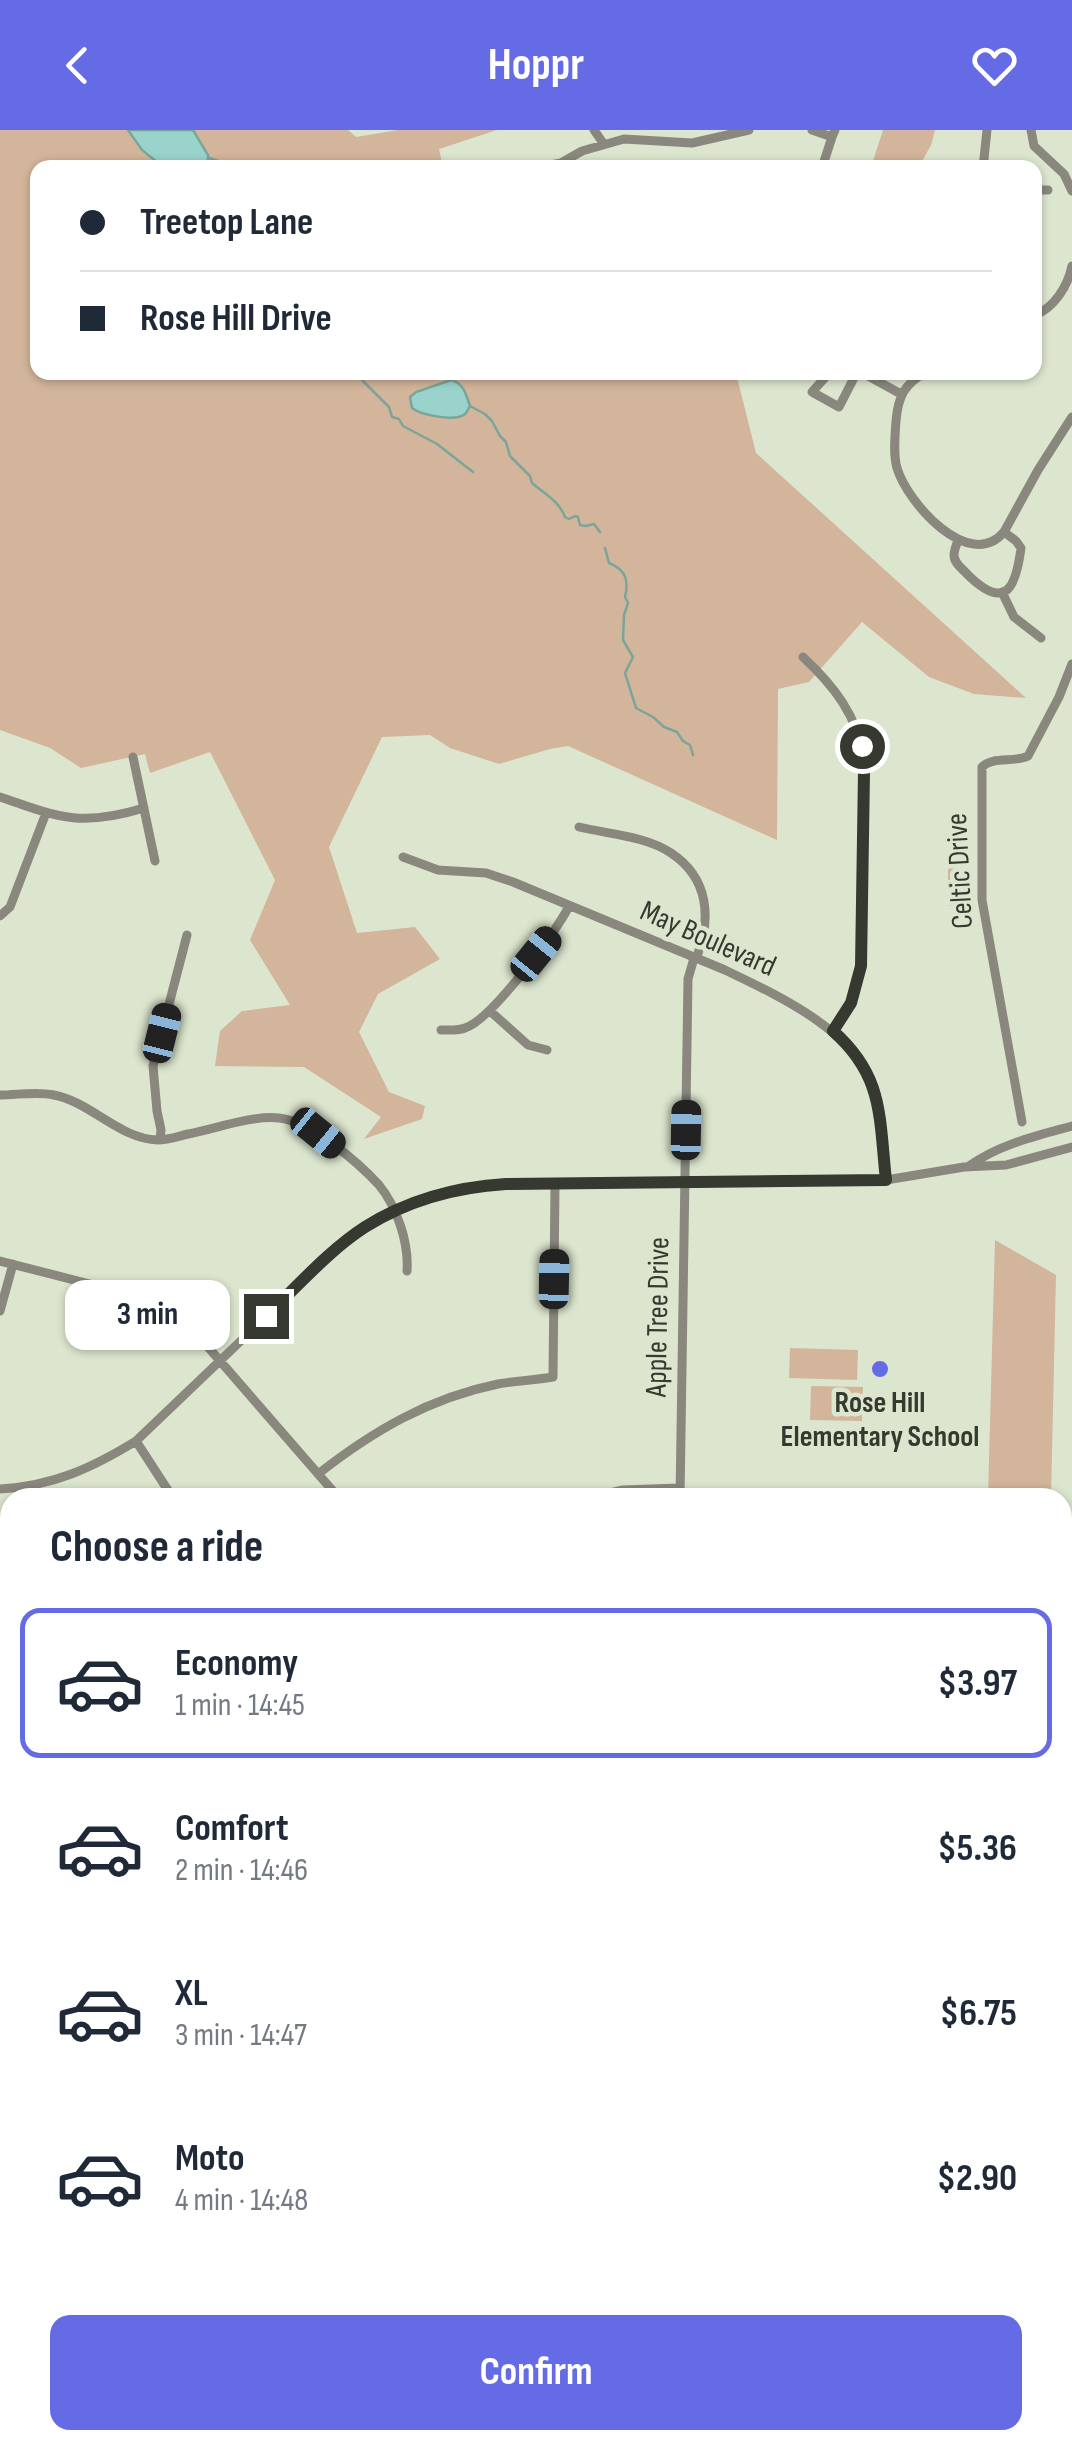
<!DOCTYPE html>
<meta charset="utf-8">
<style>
:root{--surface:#fff;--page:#f2f2f3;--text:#1f2937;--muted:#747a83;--line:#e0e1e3;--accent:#646be4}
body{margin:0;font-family:"Sofia Sans Condensed",sans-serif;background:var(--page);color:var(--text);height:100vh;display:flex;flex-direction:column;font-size:38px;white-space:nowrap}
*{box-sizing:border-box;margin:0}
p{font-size:32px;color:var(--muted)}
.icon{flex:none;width:55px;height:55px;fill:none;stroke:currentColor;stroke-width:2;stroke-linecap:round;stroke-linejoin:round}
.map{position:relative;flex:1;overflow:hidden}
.side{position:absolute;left:0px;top:1358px;width:1072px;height:962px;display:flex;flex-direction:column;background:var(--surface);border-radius:30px 30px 0 0;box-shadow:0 2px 8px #0004}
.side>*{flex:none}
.banner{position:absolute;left:30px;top:30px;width:1012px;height:220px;border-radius:20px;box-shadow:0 2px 8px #0004;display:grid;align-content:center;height:220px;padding:0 50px;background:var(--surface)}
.end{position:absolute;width:45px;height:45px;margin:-22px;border:12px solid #353930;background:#fff;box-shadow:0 0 0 5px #fff}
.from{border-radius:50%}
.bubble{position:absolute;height:70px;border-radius:20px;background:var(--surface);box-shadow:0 2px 8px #0004;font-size:32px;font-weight:700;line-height:70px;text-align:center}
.car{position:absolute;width:30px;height:60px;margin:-30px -15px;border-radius:12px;box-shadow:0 0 8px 2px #0007;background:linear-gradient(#222 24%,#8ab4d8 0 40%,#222 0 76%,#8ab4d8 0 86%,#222 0)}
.banner b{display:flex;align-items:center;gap:35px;height:95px;font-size:38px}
.banner b+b{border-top:2px solid var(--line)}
.banner i{width:25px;height:25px;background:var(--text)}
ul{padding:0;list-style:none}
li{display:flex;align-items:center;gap:30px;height:150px;margin:0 20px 15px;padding:0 30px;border:5px solid transparent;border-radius:20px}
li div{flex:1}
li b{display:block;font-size:38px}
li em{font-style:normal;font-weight:700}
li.on{border-color:var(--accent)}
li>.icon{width:90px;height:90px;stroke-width:1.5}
h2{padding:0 50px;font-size:45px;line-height:120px}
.primary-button{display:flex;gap:20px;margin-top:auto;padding:20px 50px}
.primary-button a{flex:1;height:115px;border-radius:20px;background:var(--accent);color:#fff;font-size:40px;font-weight:700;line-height:115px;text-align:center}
header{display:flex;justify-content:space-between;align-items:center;height:130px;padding:0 50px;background:var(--accent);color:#fff;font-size:45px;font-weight:700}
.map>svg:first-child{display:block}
.green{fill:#d2b59a}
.water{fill:#99d3cb;stroke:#7ba59c;stroke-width:2.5}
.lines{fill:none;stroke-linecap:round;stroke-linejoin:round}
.stream{stroke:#7ba59c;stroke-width:2.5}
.minor{stroke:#8a887e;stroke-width:9}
.major{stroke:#44402f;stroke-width:11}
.route{stroke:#353930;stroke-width:12}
.poi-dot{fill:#646be4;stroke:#dce6ce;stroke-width:4}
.labels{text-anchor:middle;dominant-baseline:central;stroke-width:9;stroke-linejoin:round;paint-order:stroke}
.street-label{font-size:30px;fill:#353930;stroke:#dce6ce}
.poi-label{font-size:30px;font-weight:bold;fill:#353930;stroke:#dce6ce}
</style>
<header><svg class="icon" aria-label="back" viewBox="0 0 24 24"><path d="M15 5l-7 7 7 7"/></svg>Hoppr<svg class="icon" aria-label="heart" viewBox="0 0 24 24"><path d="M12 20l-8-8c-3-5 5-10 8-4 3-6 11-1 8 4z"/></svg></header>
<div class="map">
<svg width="1072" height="2318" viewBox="0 0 1072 2318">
<rect width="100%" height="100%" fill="#dce6ce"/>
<path class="green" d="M 0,0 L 348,0 L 356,7 L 398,0 L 497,0 L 439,19 L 443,37 L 38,38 L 38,242 L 736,243 L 756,323 L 1026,568 L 974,564 L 929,547 L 862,492 L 809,552 L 778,559 L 777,710 L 568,616 L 550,619 L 499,634 L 450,618 L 430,605 L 382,607 L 329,717 L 357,803 L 415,797 L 440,829 L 378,864 L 359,902 L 389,962 L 425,976 L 422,989 L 364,1009 L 381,987 L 304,937 L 215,936 L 220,901 L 242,881 L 290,875 L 250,810 L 275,750 L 210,622 L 150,643 L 145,624 L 81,638 L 50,618 L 0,600 Z
M 883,0 L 935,0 L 931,15 L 919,37 L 871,37 Z
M 948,724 L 965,724 L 965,775 L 948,776 Z
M 995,1110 L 1056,1145 L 1051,1367 L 988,1367 Z
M 790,1218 L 858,1220 L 857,1250 L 789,1248 Z
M 811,1256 L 863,1257 L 862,1291 L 810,1290 Z
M 667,2310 L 767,2310 L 767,2318 L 674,2318 Z
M 874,2310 L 961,2310 L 961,2318 L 871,2318 Z"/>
<path class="water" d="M 128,0 L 193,0 L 208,25 L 208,37 L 163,37 L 142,20 Z
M 451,250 C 464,253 466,265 470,276 C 468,279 467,282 465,284 C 455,292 421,285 412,278 L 410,267 L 416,262 Z"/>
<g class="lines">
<path class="stream" d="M 209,28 L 224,33 L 230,38
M 354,242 L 389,277 L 392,287 L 399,289 L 403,296 L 437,314 L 473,342
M 470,276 L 485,284 L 492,291 L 500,306 L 506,312 L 510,326 L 530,346 L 532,353 C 545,364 559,371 565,387 L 569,389 L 575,386 L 578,387 L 580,395 L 586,396 L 594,394 L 600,402
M 605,418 L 609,433 C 626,440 629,450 625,467 L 628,473 L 624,485 L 623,510 L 633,527 L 625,543 L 636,578 L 653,587 L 664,597 L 677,602 L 683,611 L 690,615 L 693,625"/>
<path class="minor" d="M 594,0 L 603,13
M 812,0 L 832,7 L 835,0
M 1031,0 L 1034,16 L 1064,44 L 1072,61
M 535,38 L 561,33 L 582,21 L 624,9 L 692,13 L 749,0
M 822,38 L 832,7
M 983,38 L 987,0
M 1035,60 L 1048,60
M 1035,185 C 1054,178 1068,156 1072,136
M 830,242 L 812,262 L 839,277 L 857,242
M 861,242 L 901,264
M 926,242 C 904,254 898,267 896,291 C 895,306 893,324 897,338 C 907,372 969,443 1004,402 L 1016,411 L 1021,418 C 1016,457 1006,482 968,445 C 963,439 954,434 954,425 C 954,420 957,414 958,409
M 1004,402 L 1038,340 L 1072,287
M 1002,462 L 1014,487 L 1041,508
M 803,527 C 834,556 857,585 864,629 L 861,836 L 851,873 L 833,901
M 133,627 L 155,731
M 0,667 C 60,688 81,697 144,678
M 579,697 C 608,704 646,706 671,723 C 709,748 712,789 696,829
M 403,727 L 438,740 L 486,743 L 513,752 L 725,840 C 777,865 854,900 874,957 C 883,986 883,1020 886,1050
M 0,786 L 10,777 L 46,683
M 490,881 L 528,915 L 547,920
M 441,900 C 449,900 458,901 465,898 C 491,890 557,801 569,776
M 0,965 C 17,965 37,961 54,965 C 91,972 119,1009 158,1010 C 168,1010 179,1006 188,1004 C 215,999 252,985 279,988 C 310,991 358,1032 379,1055 C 397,1077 409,1113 407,1141
M 1022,992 L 982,770 L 982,637 C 992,626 1014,633 1028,626 L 1059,567 L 1072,534
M 160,1010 L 161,1000 L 157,981 L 153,936 L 187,805
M 969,1036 C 1000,1014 1036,1006 1072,996
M 0,1131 L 109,1159 L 144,1172 L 166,1184 L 208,1217 L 339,1368
M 0,1181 L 13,1134
M 136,1311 L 173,1368
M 318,1344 C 373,1301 429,1268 498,1254 C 516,1251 535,1250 553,1247 L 555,1055
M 0,1359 C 53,1356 92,1338 136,1311 L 337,1119 C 386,1078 443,1058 506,1055 L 886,1050 L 964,1037 L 1006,1035 L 1072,1017
M 589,1368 L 623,1360 L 680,1358
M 680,1368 L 688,849 L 694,828
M 0,1651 L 10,1649
M 0,1806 L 10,1804
M 0,1957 L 10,1951
M 0,2114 L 10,2112
M 0,2286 L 10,2283
M 288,2318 L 330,2310"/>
<path class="major" d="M 0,2193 L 10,2225
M 37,2310 L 40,2318"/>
</g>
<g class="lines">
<path class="route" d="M 266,1186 C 298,1156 328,1121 365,1097 C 408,1070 456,1057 506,1054 L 886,1050 C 879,987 884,946 833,901 L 851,873 L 861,836 L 864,642 L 862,616"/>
</g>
<circle class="poi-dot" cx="880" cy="1239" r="10"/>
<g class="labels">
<g class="street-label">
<text transform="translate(960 741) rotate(-93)">Celtic Drive</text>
<text transform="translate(708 809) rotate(24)">May Boulevard</text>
<text transform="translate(658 1187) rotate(-89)">Apple Tree Drive</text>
</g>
<g class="poi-label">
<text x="880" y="1273">Rose Hill<tspan x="880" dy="34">Elementary School</tspan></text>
</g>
</g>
</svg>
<i class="end from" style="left:862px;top:616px"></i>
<i class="end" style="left:266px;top:1186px"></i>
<div class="bubble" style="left:65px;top:1150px;width:165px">3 min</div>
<i class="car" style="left:536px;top:824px;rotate:39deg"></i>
<i class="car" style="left:162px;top:903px;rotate:14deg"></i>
<i class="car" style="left:686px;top:1000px;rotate:1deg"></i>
<i class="car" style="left:318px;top:1003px;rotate:129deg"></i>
<i class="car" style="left:554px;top:1149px;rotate:1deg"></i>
<div class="banner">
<b><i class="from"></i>Treetop Lane</b>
<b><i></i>Rose Hill Drive</b>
</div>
<section class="side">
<h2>Choose a ride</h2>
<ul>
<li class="on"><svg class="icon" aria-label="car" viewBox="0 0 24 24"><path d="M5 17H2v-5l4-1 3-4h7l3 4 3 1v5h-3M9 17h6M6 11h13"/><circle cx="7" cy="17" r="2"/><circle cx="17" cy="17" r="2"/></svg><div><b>Economy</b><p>1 min · 14:45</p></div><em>$3.97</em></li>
<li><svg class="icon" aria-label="car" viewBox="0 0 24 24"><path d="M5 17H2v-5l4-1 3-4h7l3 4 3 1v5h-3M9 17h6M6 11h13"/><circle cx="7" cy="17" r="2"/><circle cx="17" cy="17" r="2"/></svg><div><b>Comfort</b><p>2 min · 14:46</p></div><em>$5.36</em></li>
<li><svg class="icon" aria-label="car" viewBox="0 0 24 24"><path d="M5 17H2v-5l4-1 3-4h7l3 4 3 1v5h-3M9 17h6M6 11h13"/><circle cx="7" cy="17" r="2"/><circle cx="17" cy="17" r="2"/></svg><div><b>XL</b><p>3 min · 14:47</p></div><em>$6.75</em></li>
<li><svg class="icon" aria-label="car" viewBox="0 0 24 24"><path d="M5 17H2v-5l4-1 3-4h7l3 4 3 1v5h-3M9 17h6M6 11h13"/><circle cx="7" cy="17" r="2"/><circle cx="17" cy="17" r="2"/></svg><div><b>Moto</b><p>4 min · 14:48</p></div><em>$2.90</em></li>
</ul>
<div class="primary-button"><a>Confirm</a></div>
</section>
</div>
